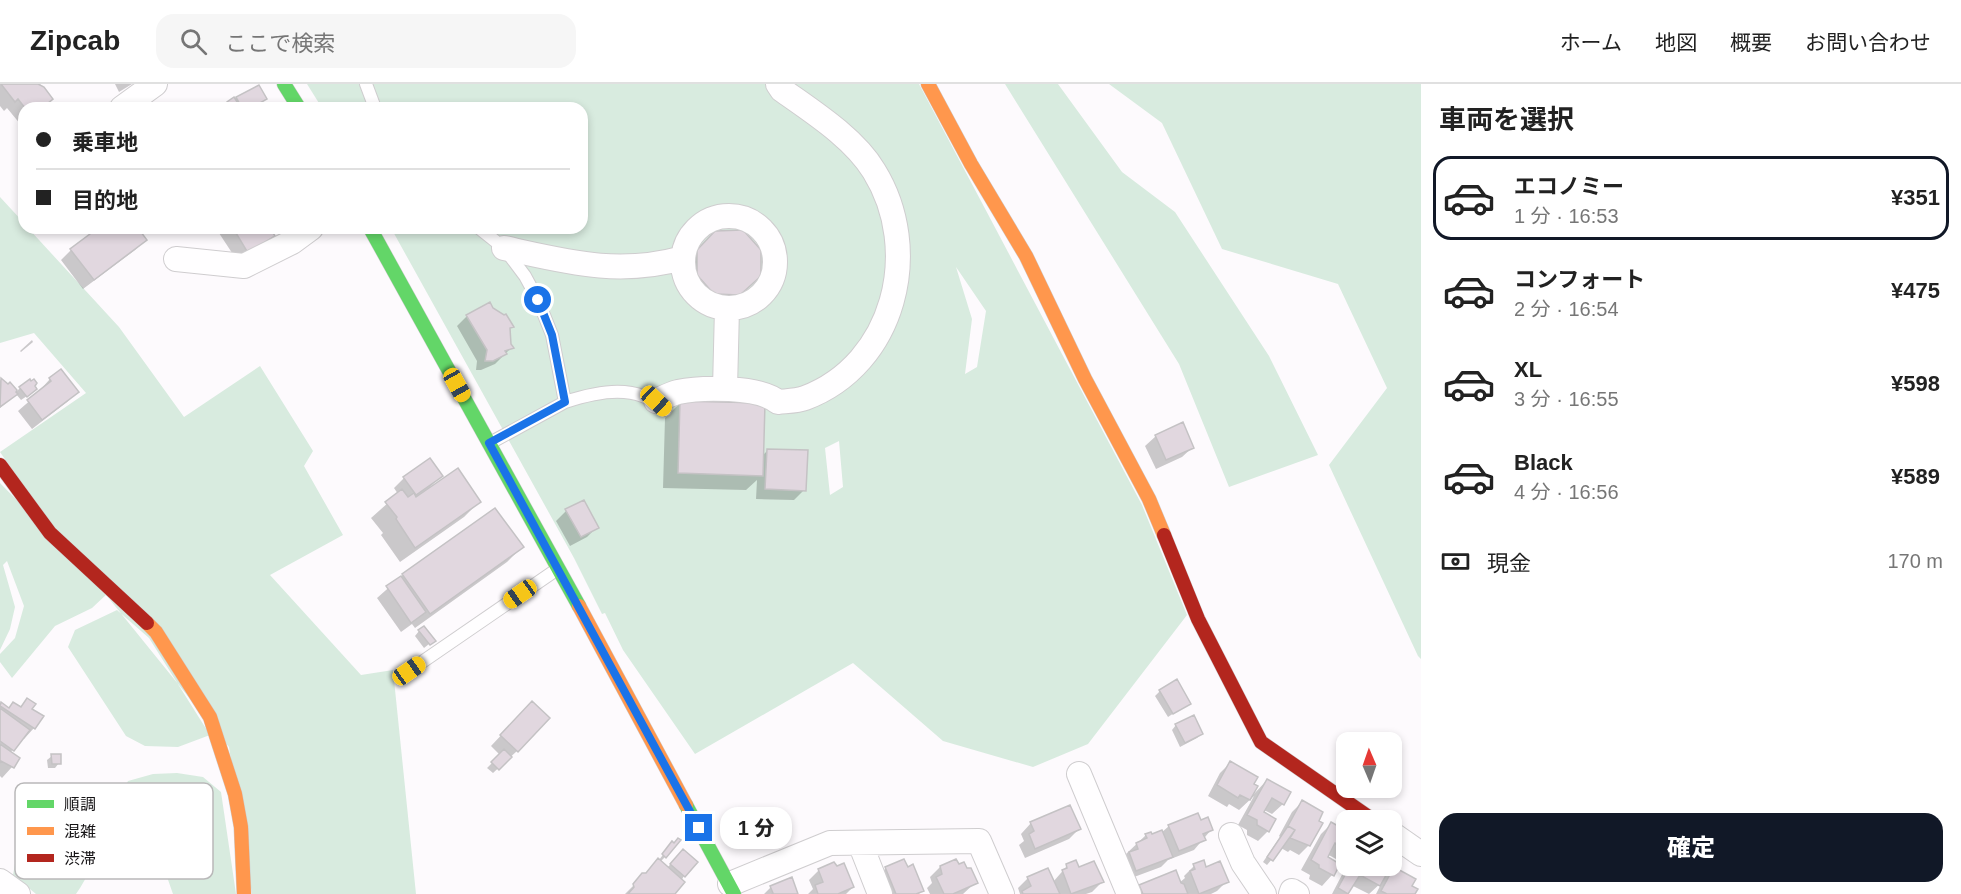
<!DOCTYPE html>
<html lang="ja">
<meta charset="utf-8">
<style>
:root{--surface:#fff;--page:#f6f6f6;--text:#222;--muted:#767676;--line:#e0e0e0;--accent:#111827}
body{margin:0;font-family:Helvetica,"Noto Sans JP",sans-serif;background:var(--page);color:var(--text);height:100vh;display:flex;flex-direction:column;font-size:22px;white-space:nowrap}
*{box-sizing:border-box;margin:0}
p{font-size:20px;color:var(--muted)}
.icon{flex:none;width:33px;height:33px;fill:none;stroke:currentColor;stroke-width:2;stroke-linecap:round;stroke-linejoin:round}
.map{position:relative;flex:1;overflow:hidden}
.panel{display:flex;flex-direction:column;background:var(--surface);width:540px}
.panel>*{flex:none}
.top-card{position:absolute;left:18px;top:18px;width:570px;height:132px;border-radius:18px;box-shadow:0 3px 9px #0003;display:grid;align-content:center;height:132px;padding:0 18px;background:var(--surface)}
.needle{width:39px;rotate:358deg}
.controls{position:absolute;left:1336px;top:648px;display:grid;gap:12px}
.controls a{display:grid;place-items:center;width:66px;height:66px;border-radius:12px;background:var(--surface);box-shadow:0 3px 9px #0003;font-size:30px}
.end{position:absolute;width:27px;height:27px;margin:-14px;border:8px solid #1a73e8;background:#fff;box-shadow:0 0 0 3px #fff}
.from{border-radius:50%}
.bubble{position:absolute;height:42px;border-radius:18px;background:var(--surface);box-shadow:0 3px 9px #0003;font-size:20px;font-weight:800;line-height:42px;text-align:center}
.car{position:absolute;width:18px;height:36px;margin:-18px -9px;border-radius:8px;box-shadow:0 0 4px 2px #0007;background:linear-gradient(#f5c518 24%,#345 0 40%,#f5c518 0 76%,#345 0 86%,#f5c518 0)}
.top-card b{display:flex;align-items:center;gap:21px;height:57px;font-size:22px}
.top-card b+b{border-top:2px solid var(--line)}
.top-card i{width:15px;height:15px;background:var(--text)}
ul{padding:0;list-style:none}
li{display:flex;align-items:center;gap:18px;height:84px;margin:0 12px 9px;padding:0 6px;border:3px solid transparent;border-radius:18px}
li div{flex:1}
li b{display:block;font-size:22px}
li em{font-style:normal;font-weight:800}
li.selected{border-color:var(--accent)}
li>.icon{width:54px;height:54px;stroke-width:1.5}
h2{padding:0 18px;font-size:27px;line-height:72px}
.pay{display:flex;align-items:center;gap:15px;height:66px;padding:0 18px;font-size:22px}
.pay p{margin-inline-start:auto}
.action{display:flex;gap:12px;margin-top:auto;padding:12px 18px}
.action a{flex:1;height:69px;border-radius:18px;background:var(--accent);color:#fff;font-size:24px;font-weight:800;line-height:69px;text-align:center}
header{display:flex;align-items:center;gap:36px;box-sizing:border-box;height:84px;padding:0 30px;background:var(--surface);border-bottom:2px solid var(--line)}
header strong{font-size:28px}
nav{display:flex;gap:33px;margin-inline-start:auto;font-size:21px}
.search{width:420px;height:54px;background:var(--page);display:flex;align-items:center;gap:15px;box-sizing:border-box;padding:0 21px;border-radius:18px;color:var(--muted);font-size:22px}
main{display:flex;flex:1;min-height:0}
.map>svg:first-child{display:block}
.green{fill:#d8ebdf;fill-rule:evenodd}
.shadow{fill:#0003}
.building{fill:#e1d7df;stroke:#c4c2c4;stroke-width:1.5}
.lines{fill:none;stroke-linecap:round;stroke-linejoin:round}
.lane-casing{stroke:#cfcdcf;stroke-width:14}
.street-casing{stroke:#cfcdcf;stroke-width:26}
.fast-casing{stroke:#cfcdcf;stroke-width:15}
.slow-casing{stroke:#cfcdcf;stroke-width:15}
.jam-casing{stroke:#cfcdcf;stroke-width:15}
.lane{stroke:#fffeff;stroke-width:12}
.street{stroke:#fffeff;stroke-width:24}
.fast{stroke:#63d668;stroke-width:14}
.slow{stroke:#ff974d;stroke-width:14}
.jam{stroke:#b3261e;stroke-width:14}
.route{stroke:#1a73e8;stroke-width:8}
.key{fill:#fff;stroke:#b9b8b9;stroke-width:1.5}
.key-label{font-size:16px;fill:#151315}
</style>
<header>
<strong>Zipcab</strong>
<div class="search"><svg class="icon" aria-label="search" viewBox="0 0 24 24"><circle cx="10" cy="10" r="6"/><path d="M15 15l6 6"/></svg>ここで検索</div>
<nav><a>ホーム</a><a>地図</a><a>概要</a><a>お問い合わせ</a></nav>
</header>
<main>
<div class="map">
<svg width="1421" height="810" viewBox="0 0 1421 810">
<rect width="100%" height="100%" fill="#fdfafd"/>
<path class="green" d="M 307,0 L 919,0 L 1142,421 L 1187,531 L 1088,660 L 1033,683 L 943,657 L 853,579 L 695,670 L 623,566 L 605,529 L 602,530 L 574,474 L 391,144 L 582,144 L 582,24 L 322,24 ZM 956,183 L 986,227 L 977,283 L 965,290 L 972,235 ZM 839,357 L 843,403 L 830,411 L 825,364 Z
M 1005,0 L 1058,0 L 1122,88 L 1175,128 L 1269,272 L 1318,371 L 1229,403 L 1179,280 Z
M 1109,0 L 1421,0 L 1421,575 L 1418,572 L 1329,381 L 1387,304 L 1338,200 L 1222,165 L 1162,39 Z
M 0,113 L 24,139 L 24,144 L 28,144 L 119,243 L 184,333 L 260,282 L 313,367 L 304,382 L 343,451 L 270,491 L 361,591 L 393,586 L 416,810 L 252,810 L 229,663 L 56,449 L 0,368 L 86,309 L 34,249 L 0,259 Z
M 0,399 L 108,509 L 92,524 L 55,542 L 12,594 L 0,578 L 0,570 L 15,554 L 24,522 L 7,477 L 3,481 L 15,523 L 10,545 L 0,566 Z
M 117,526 L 149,554 L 210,651 L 178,663 L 145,662 L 126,652 L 68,563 L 75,546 Z
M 177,689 L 203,693 L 221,708 L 236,810 L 173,810 L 166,790 L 136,774 L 116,720 L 128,697 L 153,690 Z
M 28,704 L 50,704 L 45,738 L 96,754 C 95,775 89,792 76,810 L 36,810 L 13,791 Z"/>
<path class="shadow" d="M 0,0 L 41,0 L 36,4 L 51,15 L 43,24 L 24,24 L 24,39 L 21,41 L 7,24 L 4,27 L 0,22 Z
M 115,0 L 132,0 L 119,8 Z
M 265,14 L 252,24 L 223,24 L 237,15 Z
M 150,19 L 155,24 L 144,24 Z
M 101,144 L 136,144 L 145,156 L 135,166 L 83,205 L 61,176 L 71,166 Z
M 219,144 L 268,144 L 273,152 L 263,162 L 238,178 L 217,146 Z
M 279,144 L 291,144 L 282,149 Z
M 716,149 L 744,207 L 723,225 L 699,224 L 683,207 L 683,183 Z
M 492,225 L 512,242 L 509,245 L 509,260 L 512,263 L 495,280 L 481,286 L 476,286 L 477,277 L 457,242 L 467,232 Z
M 32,256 L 33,258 L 21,268 L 20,267 Z
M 61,287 L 77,308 L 67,318 L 32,345 L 18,327 L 41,307 L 40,306 L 50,295 Z
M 0,296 L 8,302 L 10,300 L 17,307 L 20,304 L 30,310 L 21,316 L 16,310 L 0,324 Z
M 680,319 L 762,372 L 768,366 L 804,406 L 794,416 L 756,415 L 757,396 L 746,406 L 663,404 L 665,334 Z
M 1156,352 L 1193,363 L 1182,373 L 1156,385 L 1145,362 Z
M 441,392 L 429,404 L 430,405 L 479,418 L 464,433 L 400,478 L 381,451 L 383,449 L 371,434 L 398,410 L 394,404 L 404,394 Z
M 495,426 L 522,463 L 507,478 L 415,544 L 412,540 L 401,548 L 377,514 L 403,491 Z
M 566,427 L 597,443 L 587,453 L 570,462 L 556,437 Z
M 419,547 L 434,556 L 424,564 L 415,552 Z
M 1160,607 L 1189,619 L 1168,633 L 1155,612 Z
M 27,616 L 30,625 L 42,633 L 34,644 L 24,655 L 22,653 L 10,669 L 18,674 L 12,683 L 2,694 L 0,692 L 0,622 L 1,620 L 8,625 L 20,623 Z
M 522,629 L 517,667 L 493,689 L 487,684 L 500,671 L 491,662 Z
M 1176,641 L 1202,649 L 1197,654 L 1180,663 L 1172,646 Z
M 52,672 L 59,679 L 55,684 L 48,684 L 47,676 Z
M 1230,679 L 1252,701 L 1253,711 L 1267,696 L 1283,720 L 1272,730 L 1264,726 L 1262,729 L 1268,747 L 1258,757 L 1247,751 L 1247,746 L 1238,741 L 1254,712 L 1239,726 L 1229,720 L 1227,723 L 1208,712 L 1220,689 Z
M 1302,718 L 1309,761 L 1299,771 L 1290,766 L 1288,768 L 1281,764 L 1267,781 L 1263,778 L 1280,753 L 1279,752 L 1292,728 Z
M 1200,738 L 1211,746 L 1194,766 L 1168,776 L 1161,783 L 1126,796 L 1120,780 L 1127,773 L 1126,770 L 1146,751 L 1151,752 L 1161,749 L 1169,742 Z
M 1031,739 L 1079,745 L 1069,755 L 1025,774 L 1019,761 L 1024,757 L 1021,750 Z
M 1331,740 L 1347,748 L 1347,763 L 1336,775 L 1327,770 L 1326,773 L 1338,780 L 1332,791 L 1322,802 L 1309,795 L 1310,791 L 1301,786 L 1321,750 Z
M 668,764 L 665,773 L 660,778 L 667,784 L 678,772 L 684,792 L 673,810 L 625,810 L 659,776 Z
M 1347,781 L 1389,782 L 1380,797 L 1394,784 L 1410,803 L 1413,810 L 1376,810 L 1382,798 L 1369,810 L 1353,802 L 1348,810 L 1332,810 Z
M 1067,782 L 1078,785 L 1102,798 L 1092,808 L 1086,810 L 1020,810 L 1018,804 L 1028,794 L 1053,798 Z
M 1194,782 L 1206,785 L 1227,797 L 1217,807 L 1211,810 L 1132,810 L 1140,802 L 1179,799 L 1185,794 L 1184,792 Z
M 940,783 L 976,798 L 963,810 L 930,810 L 927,804 L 932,799 L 930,793 Z
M 836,784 L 853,803 L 846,810 L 808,810 L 813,805 L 809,796 L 819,786 Z
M 886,784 L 922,806 L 919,810 L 882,810 L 876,794 Z
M 771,803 L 797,810 L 764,810 Z"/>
<path class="building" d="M 1,0 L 38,0 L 44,3 L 53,15 L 42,24 L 25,24 L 18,15 L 15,18 Z
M 259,1 L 267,15 L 251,24 L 242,24 L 236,13 Z
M 234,13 L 241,24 L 223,24 L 227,22 L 227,18 Z
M 98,144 L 138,144 L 147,156 L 94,196 L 70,165 Z
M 233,144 L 270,144 L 275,152 L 248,169 Z
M 743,146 L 761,166 L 761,192 L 740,211 L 714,210 L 697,191 L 697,166 L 715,147 Z
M 490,218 L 493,224 L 504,231 L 506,230 L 514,243 L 510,244 L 511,260 L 514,264 L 505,267 L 507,270 L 493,277 L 485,277 L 487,266 L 466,231 Z
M 61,285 L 79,308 L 42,336 L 27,316 L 51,297 L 49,294 Z
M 1,294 L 8,300 L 10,298 L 17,306 L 16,308 L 18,310 L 0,323 Z
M 30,295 L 31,297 L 34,295 L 37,299 L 35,302 L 37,305 L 27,313 L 19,303 Z
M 680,317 L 765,319 L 763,392 L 678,389 Z
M 1183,338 L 1194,364 L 1166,376 L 1155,351 Z
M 767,365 L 808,366 L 806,407 L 765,405 Z
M 430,374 L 443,392 L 416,411 L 403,393 Z
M 458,384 L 481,418 L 415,464 L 396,435 L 397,433 L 385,418 L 402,405 L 408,413 L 414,409 L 416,413 Z
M 584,416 L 599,444 L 581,453 L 565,425 Z
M 495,424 L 524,463 L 430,530 L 402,490 Z
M 401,492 L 426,528 L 411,539 L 386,502 Z
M 424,542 L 436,557 L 430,561 L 418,546 Z
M 1177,595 L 1191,620 L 1173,630 L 1159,606 Z
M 27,614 L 36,620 L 32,625 L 44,632 L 35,645 L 0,622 L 1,618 L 9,624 L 13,618 L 21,623 Z
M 532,617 L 550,634 L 518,668 L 500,651 Z
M 0,624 L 30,646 L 14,667 L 0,657 Z
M 1194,631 L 1203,650 L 1185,659 L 1175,640 Z
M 0,660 L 20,674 L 14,684 L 1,677 L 0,679 Z
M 504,665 L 512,673 L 499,686 L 491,678 Z
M 51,670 L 61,670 L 61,680 L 52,680 Z
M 1230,677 L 1258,693 L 1254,700 L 1258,702 L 1250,716 L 1240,711 L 1238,714 L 1217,701 Z
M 1267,695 L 1291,708 L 1284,721 L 1272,714 L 1264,728 L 1276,735 L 1269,748 L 1257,741 L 1257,736 L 1247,731 Z
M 1302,716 L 1323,728 L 1319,737 L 1323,739 L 1310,762 L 1290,754 L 1295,746 L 1288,742 Z
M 1070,721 L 1081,745 L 1035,765 L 1029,750 L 1034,747 L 1030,738 Z
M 1198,729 L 1201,736 L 1208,733 L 1213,746 L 1203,750 L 1206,756 L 1179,767 L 1168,741 Z
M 1331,738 L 1347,747 L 1347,765 L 1335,759 L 1328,773 L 1340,780 L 1334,792 L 1319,784 L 1319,781 L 1311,776 Z
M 1288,742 L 1295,746 L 1273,777 L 1267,773 Z
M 1162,746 L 1173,773 L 1136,787 L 1129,768 L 1138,765 L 1136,759 L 1147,754 L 1145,750 L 1151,748 L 1152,750 Z
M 678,754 L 681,756 L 666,774 L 662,770 L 672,757 L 674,759 Z
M 683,765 L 698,778 L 685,793 L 670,780 Z
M 658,774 L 685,798 L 675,810 L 628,810 L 634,803 L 633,800 L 642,789 L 646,789 Z
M 904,775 L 908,783 L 913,780 L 924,807 L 916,810 L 896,810 L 885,783 Z
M 956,775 L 959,780 L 964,778 L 967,784 L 971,784 L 978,799 L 953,810 L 944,810 L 936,793 L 942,790 L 940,782 Z
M 1076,776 L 1079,783 L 1094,777 L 1104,798 L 1071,810 L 1062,786 L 1067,784 L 1066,780 Z
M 1204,776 L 1206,783 L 1220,777 L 1229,798 L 1199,810 L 1190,787 L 1195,785 L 1193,780 Z
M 834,778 L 837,782 L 844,779 L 854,803 L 838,810 L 818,810 L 815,801 L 823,798 L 818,785 Z
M 1350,782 L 1391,782 L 1380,802 L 1360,791 L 1348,810 L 1338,804 Z
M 1394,783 L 1416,795 L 1412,802 L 1418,805 L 1415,810 L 1387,810 L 1381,807 Z
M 1048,784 L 1060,810 L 1023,810 L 1022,807 L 1031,802 L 1027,793 Z
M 1176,786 L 1181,799 L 1184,800 L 1188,810 L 1143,810 L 1139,801 Z
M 792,793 L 798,810 L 772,810 L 773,809 L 770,802 Z"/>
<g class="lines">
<g class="lane-casing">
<path id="lane" d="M 366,0 L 375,24
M 479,144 L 504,164 L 525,192 L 538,216 L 552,251 L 565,318 L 490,359
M 565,318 C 599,307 637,299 665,326
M 409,587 L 556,486"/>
</g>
<g class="street-casing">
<path id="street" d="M 122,24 L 155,0
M683 178a46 46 0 1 1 92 0a46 46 0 1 1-92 0Z
M 504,164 C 568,178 618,192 683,174
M 176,175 L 244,182 L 292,158 L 311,144
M 725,305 L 727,224
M 656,317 C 663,314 670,310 678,308 C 701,303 759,302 778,318 C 787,317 797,317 805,314 C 895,280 923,166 874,87 C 854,54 813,28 782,6 L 778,0
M 1079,690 L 1129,810
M 1392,750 L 1421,770
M 1231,751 L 1243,779 L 1264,810
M 860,759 L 880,810
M 0,797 L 18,810
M 730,800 L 830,759 L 979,757 L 1002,810
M 1291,810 L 1292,807 L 1297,810"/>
</g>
<g class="fast-casing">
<path id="fast" d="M 284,0 L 299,24
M 370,144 L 579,522
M 686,721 L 734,810"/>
</g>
<g class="slow-casing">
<path id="slow" d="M 928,0 L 971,80 L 1026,172 L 1085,295 L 1149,415 L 1164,451
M 579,522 L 686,721
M 147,539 L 156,548 L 210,633 L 235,710 L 241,743 L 244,810"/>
</g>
<g class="jam-casing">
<path id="jam" d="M 0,381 L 50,449 L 147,539
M 1164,451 L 1198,535 L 1261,658 L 1373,736"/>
</g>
<use href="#lane" class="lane"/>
<use href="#street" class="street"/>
<use href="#fast" class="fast"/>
<use href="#slow" class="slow"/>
<use href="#jam" class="jam"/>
</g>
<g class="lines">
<path class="route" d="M 538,216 L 552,251 L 565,318 L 489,359 L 699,744"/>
</g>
<rect x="15" y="699" width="198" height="96" rx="9" class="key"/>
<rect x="27" y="716" width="27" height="8" fill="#63d668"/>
<rect x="27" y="743" width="27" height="8" fill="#ff974d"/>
<rect x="27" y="770" width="27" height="8" fill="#b3261e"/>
<g class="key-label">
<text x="64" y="726">順調</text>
<text x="64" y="753">混雑</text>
<text x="64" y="780">渋滞</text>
</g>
</svg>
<div class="controls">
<a><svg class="needle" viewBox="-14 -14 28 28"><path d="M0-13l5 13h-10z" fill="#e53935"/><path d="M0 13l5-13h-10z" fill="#767676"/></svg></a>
<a><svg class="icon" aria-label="layers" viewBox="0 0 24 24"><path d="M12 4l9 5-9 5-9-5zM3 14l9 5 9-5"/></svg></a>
</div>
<i class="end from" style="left:538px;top:216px"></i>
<i class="end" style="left:699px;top:744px"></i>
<div class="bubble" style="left:720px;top:723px;width:72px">1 分</div>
<i class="car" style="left:457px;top:301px;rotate:151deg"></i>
<i class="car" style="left:656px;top:317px;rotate:133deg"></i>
<i class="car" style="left:520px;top:510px;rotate:235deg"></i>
<i class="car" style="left:409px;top:587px;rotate:55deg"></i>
<div class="top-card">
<b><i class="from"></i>乗車地</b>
<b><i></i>目的地</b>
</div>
</div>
<section class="panel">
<h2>車両を選択</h2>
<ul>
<li class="selected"><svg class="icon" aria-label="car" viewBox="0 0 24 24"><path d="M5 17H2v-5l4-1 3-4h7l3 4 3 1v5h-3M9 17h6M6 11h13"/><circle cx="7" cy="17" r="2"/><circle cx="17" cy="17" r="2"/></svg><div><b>エコノミー</b><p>1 分 · 16:53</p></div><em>¥351</em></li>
<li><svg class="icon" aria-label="car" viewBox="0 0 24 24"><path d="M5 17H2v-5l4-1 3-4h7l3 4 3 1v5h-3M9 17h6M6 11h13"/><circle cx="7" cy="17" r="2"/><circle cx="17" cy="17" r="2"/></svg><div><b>コンフォート</b><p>2 分 · 16:54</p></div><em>¥475</em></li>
<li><svg class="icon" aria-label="car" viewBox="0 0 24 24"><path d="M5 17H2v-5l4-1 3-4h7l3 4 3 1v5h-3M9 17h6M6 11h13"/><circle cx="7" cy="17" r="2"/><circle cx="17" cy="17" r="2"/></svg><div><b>XL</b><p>3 分 · 16:55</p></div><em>¥598</em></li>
<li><svg class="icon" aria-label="car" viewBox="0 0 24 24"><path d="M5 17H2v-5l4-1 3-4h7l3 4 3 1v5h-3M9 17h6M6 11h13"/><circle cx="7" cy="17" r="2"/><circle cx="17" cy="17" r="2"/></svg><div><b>Black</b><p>4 分 · 16:56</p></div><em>¥589</em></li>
</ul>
<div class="pay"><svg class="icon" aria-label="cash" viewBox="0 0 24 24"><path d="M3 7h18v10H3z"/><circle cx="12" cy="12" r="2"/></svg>現金<p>170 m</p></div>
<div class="action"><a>確定</a></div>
</section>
</main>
